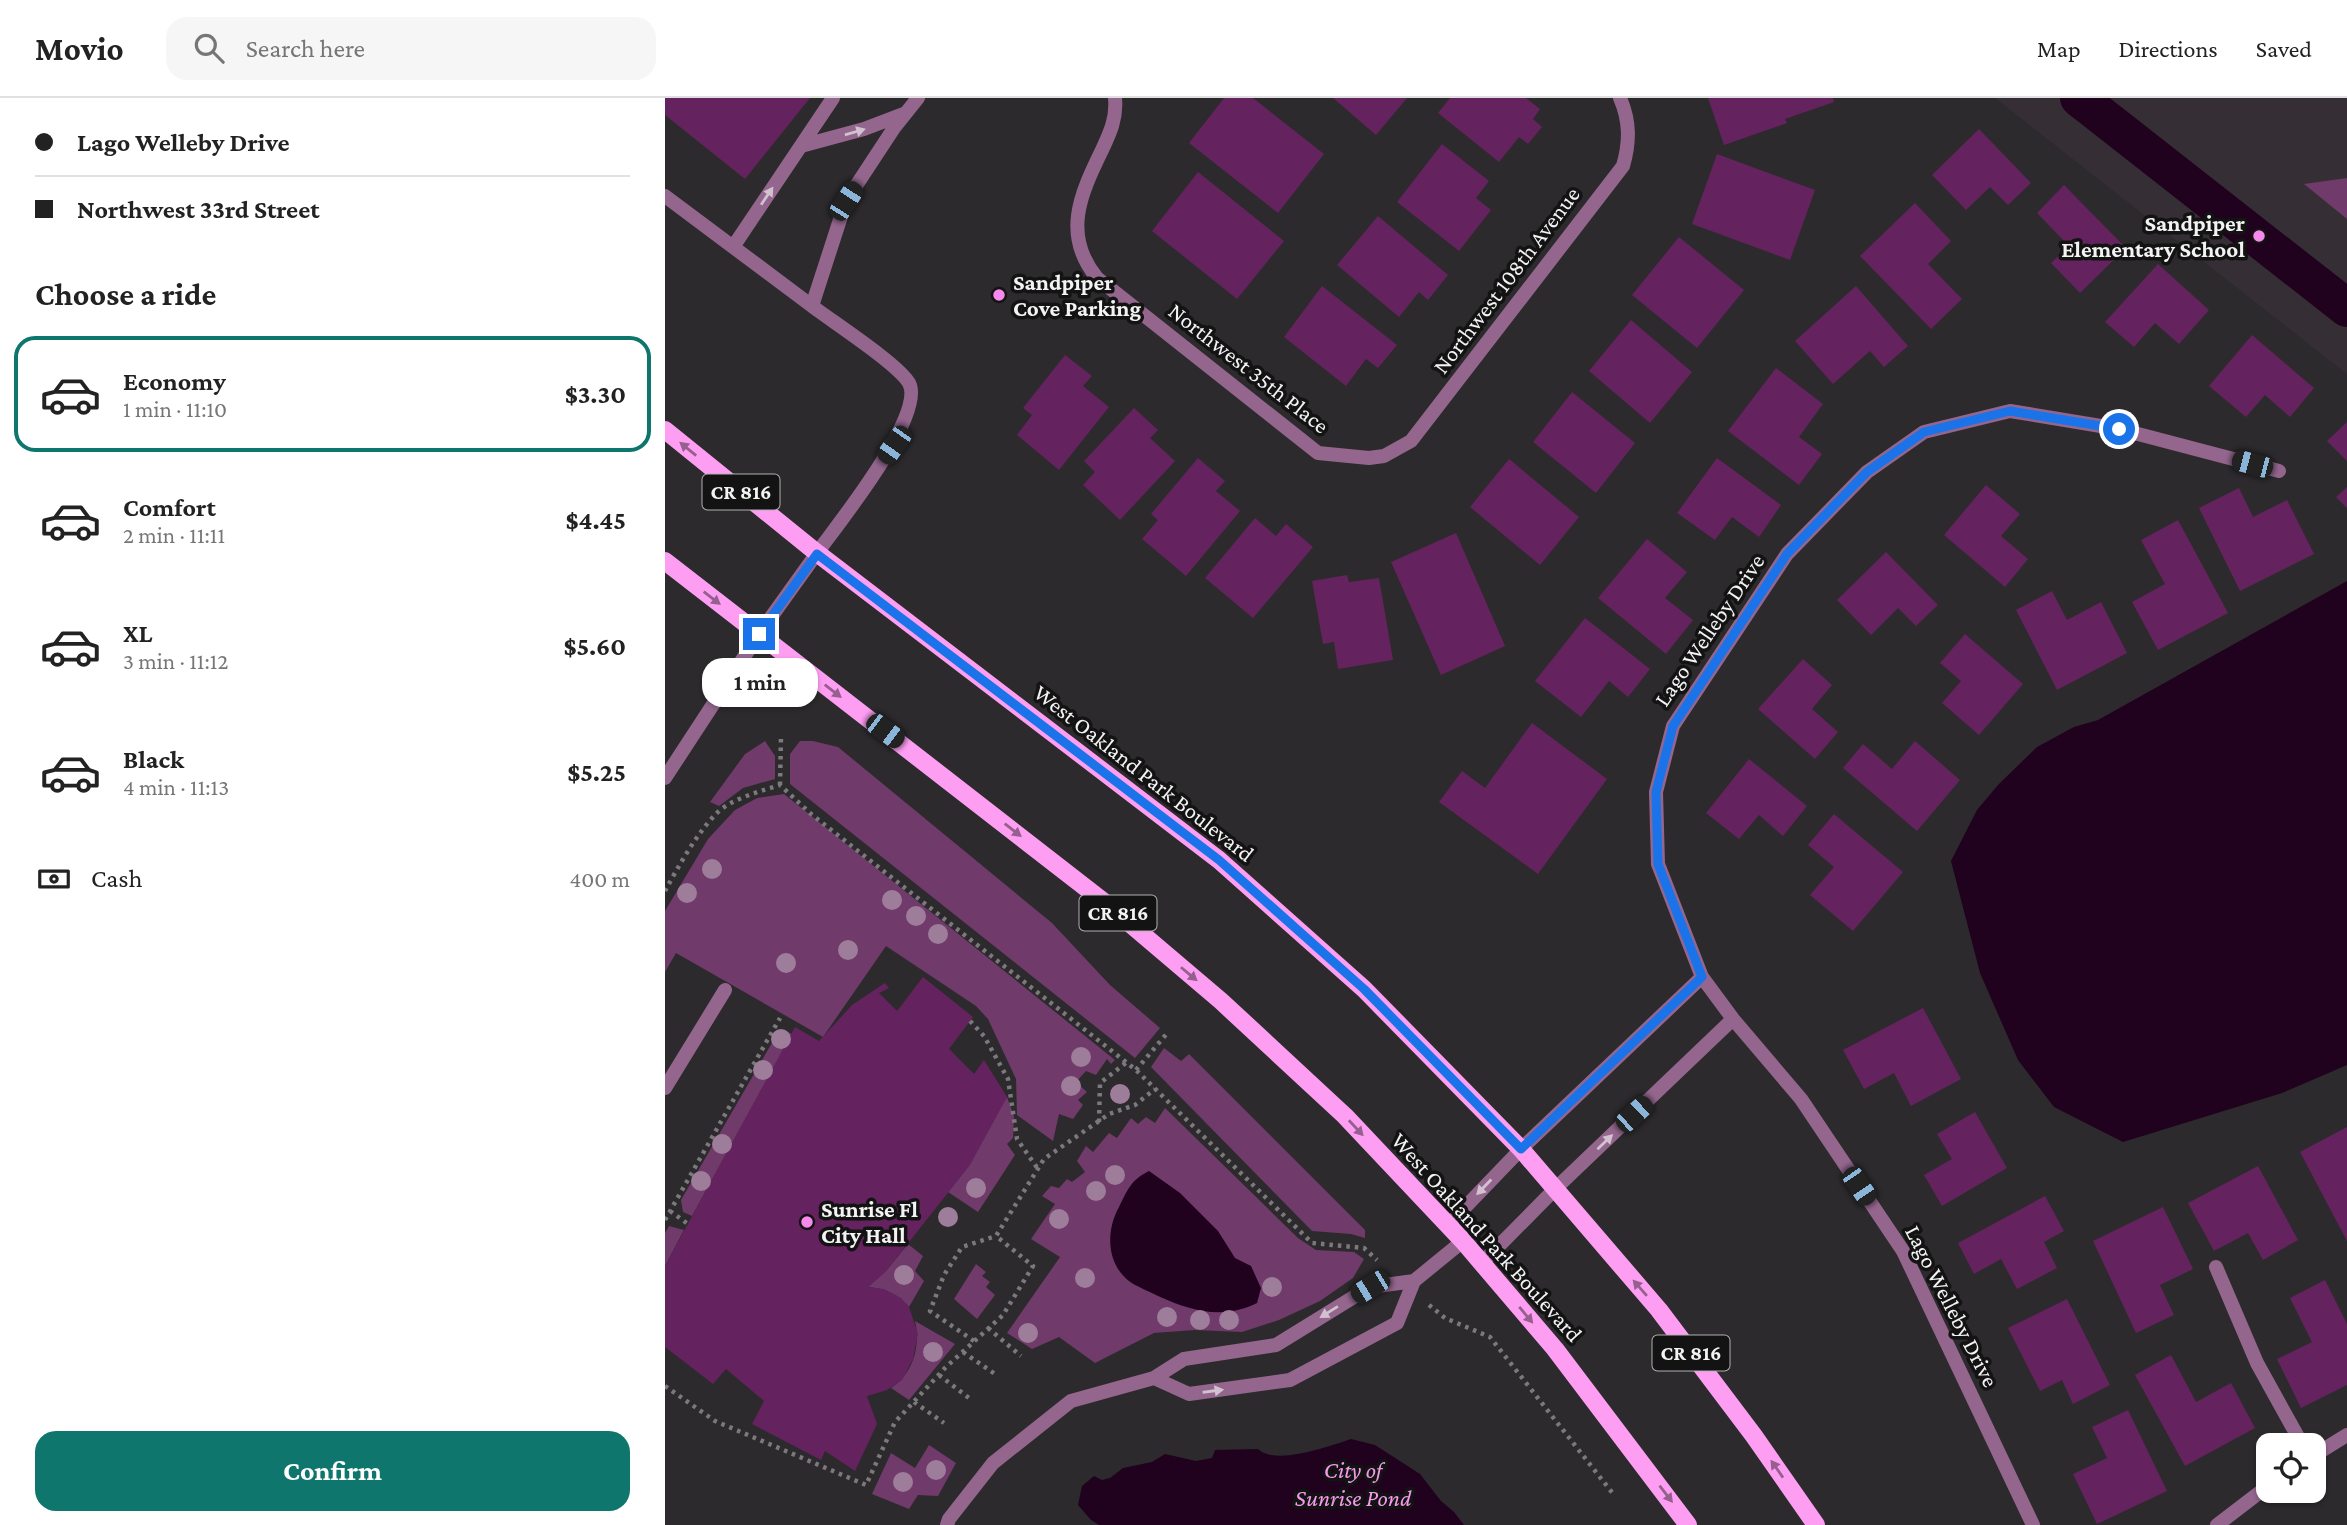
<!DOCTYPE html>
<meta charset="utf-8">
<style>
:root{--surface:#fff;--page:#f6f6f6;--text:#222;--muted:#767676;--line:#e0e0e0;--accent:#0f766e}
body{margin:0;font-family:"Crimson Pro",serif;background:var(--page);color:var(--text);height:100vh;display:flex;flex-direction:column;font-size:26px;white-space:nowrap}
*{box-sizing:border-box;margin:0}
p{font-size:23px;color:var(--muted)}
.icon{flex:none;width:38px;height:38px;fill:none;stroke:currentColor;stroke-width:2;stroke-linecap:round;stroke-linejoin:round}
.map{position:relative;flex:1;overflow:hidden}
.side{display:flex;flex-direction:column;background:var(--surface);width:665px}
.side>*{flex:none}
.hud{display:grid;align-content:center;height:154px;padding:0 35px;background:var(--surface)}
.tools{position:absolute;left:1591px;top:1335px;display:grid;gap:14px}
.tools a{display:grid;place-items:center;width:70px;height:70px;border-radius:14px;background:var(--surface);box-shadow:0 2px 5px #0004;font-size:35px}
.end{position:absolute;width:32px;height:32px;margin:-16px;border:9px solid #1a73e8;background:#fff;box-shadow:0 0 0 4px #fff}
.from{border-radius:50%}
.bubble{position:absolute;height:49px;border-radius:21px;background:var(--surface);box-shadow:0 2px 5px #0004;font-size:23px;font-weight:700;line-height:49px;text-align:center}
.car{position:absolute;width:21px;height:42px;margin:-21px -10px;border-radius:9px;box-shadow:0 0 5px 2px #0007;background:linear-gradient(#222 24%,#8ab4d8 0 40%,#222 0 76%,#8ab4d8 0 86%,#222 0)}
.hud b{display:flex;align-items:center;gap:24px;height:66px;font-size:26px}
.hud b+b{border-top:2px solid var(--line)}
.hud i{width:18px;height:18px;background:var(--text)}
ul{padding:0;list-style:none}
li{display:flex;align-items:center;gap:21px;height:116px;margin:0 14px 10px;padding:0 21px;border:4px solid transparent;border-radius:21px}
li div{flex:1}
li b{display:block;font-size:26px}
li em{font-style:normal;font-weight:700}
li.active{border-color:var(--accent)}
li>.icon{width:63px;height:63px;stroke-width:1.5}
h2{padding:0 35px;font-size:32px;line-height:84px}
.pay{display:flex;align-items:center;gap:18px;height:77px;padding:0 35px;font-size:26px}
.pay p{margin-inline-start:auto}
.primary-button{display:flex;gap:14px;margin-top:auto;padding:14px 35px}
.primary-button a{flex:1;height:80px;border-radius:21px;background:var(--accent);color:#fff;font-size:28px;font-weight:700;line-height:80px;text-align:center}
header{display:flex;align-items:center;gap:42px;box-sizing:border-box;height:98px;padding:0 35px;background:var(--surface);border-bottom:2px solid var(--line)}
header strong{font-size:33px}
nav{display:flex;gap:38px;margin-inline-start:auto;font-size:24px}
.search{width:490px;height:63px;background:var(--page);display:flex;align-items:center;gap:18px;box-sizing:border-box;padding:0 24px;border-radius:21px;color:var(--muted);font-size:26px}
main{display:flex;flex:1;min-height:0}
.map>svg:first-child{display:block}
.built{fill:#362e35}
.green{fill:#703a6b}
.water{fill:#20011e}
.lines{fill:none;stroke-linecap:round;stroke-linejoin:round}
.canal{stroke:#20011e;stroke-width:38}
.building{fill:#64235e}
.path{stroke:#7b797b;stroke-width:4.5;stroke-dasharray:3.5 5;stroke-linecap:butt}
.service{stroke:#94668e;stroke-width:14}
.minor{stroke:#94668e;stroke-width:14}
.tertiary{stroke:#94668e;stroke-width:14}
.primary{stroke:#fe9ef3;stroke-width:18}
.tree{fill:#9d7d99}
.oneway{fill:#d2c2d0}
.oneway2{fill:#955f8f}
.route{stroke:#1a73e8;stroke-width:9}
.poi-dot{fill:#f788ec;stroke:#141314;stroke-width:2.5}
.labels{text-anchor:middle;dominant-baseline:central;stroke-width:7;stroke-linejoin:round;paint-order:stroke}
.shield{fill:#141314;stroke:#b1b0b1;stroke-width:2}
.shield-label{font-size:21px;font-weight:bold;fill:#f4f3f4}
.poi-label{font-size:23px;font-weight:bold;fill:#f4f3f4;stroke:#141314;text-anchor:start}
.street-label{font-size:23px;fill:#f4f3f4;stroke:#141314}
.water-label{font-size:24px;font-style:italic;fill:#f699ec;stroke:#141314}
</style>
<header>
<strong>Movio</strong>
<div class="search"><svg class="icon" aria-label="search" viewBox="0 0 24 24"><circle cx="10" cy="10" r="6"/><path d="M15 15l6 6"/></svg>Search here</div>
<nav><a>Map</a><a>Directions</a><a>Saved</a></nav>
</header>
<main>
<section class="side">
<div class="hud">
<b><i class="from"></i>Lago Welleby Drive</b>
<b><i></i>Northwest 33rd Street</b>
</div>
<h2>Choose a ride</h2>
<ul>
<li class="active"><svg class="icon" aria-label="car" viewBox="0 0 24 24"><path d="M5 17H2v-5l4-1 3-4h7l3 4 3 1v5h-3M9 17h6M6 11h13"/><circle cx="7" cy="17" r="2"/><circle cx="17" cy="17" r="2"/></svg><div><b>Economy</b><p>1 min · 11:10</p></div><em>$3.30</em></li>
<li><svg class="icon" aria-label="car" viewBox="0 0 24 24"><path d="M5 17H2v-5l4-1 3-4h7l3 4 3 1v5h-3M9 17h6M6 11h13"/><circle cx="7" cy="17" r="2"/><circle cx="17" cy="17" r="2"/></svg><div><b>Comfort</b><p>2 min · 11:11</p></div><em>$4.45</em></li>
<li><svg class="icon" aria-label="car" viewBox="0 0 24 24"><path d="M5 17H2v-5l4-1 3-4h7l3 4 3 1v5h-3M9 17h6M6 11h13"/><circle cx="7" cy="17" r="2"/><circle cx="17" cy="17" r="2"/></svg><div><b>XL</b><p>3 min · 11:12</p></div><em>$5.60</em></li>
<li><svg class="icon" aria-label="car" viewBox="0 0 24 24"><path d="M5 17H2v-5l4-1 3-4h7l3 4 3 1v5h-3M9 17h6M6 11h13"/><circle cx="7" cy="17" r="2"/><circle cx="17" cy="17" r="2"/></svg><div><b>Black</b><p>4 min · 11:13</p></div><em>$5.25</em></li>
</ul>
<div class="pay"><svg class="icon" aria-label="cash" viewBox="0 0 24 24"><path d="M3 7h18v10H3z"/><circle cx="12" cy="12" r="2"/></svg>Cash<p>400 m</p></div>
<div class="primary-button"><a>Confirm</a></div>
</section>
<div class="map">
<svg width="1682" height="1427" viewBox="0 0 1682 1427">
<rect width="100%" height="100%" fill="#2c2a2c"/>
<path class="built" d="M 1330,0 L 1682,0 L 1682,276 Z"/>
<path class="green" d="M 1682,80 L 1682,121 L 1639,86 Z
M 100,643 L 110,658 L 110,681 L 78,690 L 54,708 L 45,704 L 80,656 Z
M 135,643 L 148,643 L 173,649 L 387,825 L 445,887 L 495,930 L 470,960 L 125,686 L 125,656 Z
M 119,696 L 450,962 L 446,966 L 442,961 L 431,977 L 421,973 L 411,984 L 422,994 L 413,1002 L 418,1007 L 408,1021 L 394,1016 L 388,1043 L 352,1017 L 351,981 L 323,921 L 311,908 L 221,848 L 158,939 L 11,855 L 0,874 L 0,813 L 43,741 L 70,712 L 92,700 Z
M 115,931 L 127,936 L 27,1118 L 18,1114 L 16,1102 Z
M 499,950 L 516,963 L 524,956 L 700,1132 L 700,1140 L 686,1136 L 647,1133 L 486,969 Z
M 342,999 L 349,1018 L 348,1040 L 342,1046 L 350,1057 L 313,1114 L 283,1094 Z
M 500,1010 L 633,1140 L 651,1152 L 689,1154 L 699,1161 L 688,1180 L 655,1203 L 614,1222 L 577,1234 L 530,1232 L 489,1235 L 430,1265 L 394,1239 L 367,1251 L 342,1235 L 395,1159 L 366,1141 L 390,1106 L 377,1098 L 386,1088 L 394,1090 L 402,1081 L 407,1084 L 420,1074 L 412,1063 L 421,1048 L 428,1054 L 444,1035 L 452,1040 L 466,1020 L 473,1026 L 481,1019 L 490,1025 Z
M 4,1128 L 19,1132 L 0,1168 L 0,1135 Z
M 243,1146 L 258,1158 L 250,1173 L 259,1183 L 244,1209 C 232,1195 220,1191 203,1189 L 221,1173 Z
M 311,1166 L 321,1174 L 317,1178 L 325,1184 L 321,1189 L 330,1197 L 312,1221 L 289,1201 Z
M 250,1223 L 290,1246 L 244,1302 L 226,1290 C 248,1276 256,1248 250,1223 Z
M 264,1347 L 291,1365 L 273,1398 L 253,1397 L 244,1411 L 207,1396 L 226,1355 L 250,1370 Z"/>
<path class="water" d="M 1682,483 L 1682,967 L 1617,995 L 1458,1044 L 1389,1009 L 1353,962 L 1315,875 L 1286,763 L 1312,712 L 1333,687 L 1372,649 L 1409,629 L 1433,622 Z
M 484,1073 L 515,1095 L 553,1133 L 570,1160 L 586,1168 L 596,1190 L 592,1205 C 558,1222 526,1213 493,1198 C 484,1193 472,1189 464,1183 C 441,1165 441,1132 454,1109 C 463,1091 466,1082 484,1073 Z
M 686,1341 L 710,1347 L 755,1376 L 776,1403 L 789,1414 L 799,1427 L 434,1427 L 426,1422 L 413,1407 L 417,1388 L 429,1378 L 437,1382 L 445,1380 L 458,1370 L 487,1364 L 500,1356 L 531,1363 L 547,1360 L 550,1352 L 593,1351 C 610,1368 665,1348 686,1341 Z"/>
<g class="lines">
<path class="canal" d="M 1414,0 L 1682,210"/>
</g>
<path class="building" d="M 0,0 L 145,0 L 80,81 L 0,17 Z
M 559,0 L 588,0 L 659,56 L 613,115 L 524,45 Z
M 668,0 L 742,0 L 711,37 Z
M 785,0 L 861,0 L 875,11 L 868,21 L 877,29 L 863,46 L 854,39 L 834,64 L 773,15 Z
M 1043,0 L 1168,0 L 1169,4 L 1120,21 L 1122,25 L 1059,47 Z
M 1314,31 L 1366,85 L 1343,107 L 1325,89 L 1301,112 L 1267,77 Z
M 777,46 L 824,83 L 811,100 L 826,112 L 794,153 L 732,104 Z
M 1052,56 L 1150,92 L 1125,162 L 1027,126 Z
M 533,74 L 619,143 L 572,201 L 487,133 Z
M 1399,87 L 1461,150 L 1415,195 L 1386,165 L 1404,148 L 1372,115 Z
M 1250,105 L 1286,143 L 1263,166 L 1297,201 L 1266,231 L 1195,158 Z
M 713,118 L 783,177 L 763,202 L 754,194 L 734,219 L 672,167 Z
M 1014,139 L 1079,192 L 1032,250 L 967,197 Z
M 1493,166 L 1544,212 L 1514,246 L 1490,225 L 1469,249 L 1440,224 Z
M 657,188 L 732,247 L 713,270 L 701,261 L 681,288 L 619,239 Z
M 1191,188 L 1243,248 L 1219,269 L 1205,253 L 1168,286 L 1130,243 Z
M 966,222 L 1027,274 L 985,325 L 924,273 Z
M 1587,237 L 1649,290 L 1625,319 L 1600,297 L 1581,319 L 1544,288 Z
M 400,257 L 427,278 L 418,288 L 444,309 L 394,372 L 352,337 L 367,317 L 358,310 Z
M 1111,270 L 1158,306 L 1134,339 L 1157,356 L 1134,387 L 1063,333 Z
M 907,294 L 970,345 L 931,395 L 868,344 Z
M 469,310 L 493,332 L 485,340 L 510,363 L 455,422 L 418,387 L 430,374 L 419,363 Z
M 1682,324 L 1682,363 L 1662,343 Z
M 533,360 L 560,383 L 551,393 L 575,413 L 521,478 L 477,441 L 493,422 L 486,416 Z
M 1052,360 L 1116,407 L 1094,439 L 1067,419 L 1050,442 L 1012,415 Z
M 844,361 L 914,419 L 875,467 L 805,409 Z
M 1321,387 L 1355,416 L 1336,438 L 1363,461 L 1340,489 L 1279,437 Z
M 1682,389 L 1682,410 L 1671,399 Z
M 1574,390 L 1588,419 L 1622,402 L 1649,456 L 1575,493 L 1534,410 Z
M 590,420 L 611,438 L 621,426 L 648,449 L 588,520 L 540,480 Z
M 1513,422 L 1563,515 L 1493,552 L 1467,504 L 1500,486 L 1476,442 Z
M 791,435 L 840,548 L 776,577 L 726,464 Z
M 982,441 L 1022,474 L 1000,500 L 1028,522 L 1001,556 L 933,500 Z
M 1221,454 L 1273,507 L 1251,528 L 1233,510 L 1206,537 L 1172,502 Z
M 682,477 L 684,484 L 714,480 L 728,562 L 673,571 L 669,544 L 658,546 L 647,483 Z
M 1387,493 L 1402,522 L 1436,504 L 1462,555 L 1392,592 L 1351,512 Z
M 920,520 L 985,571 L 963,599 L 944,583 L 916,619 L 870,583 Z
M 1300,536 L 1358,586 L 1314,637 L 1277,605 L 1296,583 L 1275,565 Z
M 1138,561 L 1167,587 L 1147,611 L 1173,634 L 1150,661 L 1093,611 Z
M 867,625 L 942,681 L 873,776 L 774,704 L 797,673 L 820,690 Z
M 1250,643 L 1295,682 L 1252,733 L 1178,670 L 1198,646 L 1227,671 Z
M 1084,661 L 1142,708 L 1118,738 L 1094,717 L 1074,741 L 1041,715 Z
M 1169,716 L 1238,774 L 1188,833 L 1145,797 L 1169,769 L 1143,747 Z
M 258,879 L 308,919 L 284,951 L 309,976 L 319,962 L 342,999 L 305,1067 L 221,1173 L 203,1189 L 219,1191 L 236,1200 L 244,1209 L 253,1236 L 248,1261 L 237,1282 L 222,1292 L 202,1298 L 212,1326 L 190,1373 L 160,1353 L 156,1362 L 87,1326 L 99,1303 L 61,1271 L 48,1286 L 0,1249 L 0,1168 L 130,929 L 154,943 L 187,907 L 220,885 L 224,890 L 214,895 L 232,913 Z
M 1258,910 L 1296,981 L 1246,1008 L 1229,975 L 1199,991 L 1178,952 Z
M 1310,1014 L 1342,1070 L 1277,1108 L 1259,1077 L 1287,1061 L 1272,1036 Z
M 1682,1029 L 1682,1143 L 1635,1054 Z
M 1593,1068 L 1633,1142 L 1598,1162 L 1583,1135 L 1549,1153 L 1523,1105 Z
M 1380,1098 L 1399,1133 L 1379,1144 L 1392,1170 L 1352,1191 L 1336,1161 L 1309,1176 L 1293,1145 Z
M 1498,1109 L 1528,1171 L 1495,1187 L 1509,1217 L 1471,1235 L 1428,1143 Z
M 1660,1182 L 1682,1226 L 1682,1287 L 1636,1310 L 1612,1261 L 1647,1244 L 1625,1200 Z
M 1402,1201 L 1445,1287 L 1408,1306 L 1397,1282 L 1375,1293 L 1343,1230 Z
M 1506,1257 L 1531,1304 L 1566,1285 L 1590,1330 L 1520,1368 L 1470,1277 Z
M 1463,1312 L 1502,1393 L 1432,1426 L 1408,1376 L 1442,1360 L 1427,1329 Z"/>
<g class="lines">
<path class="path" d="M 115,687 L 116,639
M 0,793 C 13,769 32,735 51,716 C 65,701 96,693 115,687 L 146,716 L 471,972 L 647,1145 L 699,1150 L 712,1162
M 305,923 L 319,938 L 343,981 L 352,1041 L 373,1071
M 471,972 L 504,933
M 434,1024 L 435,985 L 462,964
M 5,1113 L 23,1126
M 0,1122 L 115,920
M 764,1207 L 780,1220 L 825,1239 L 949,1397
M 323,1230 L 356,1258
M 309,1243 L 265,1213 L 279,1177 L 297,1149 L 331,1138
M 298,1254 L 330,1276
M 274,1277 L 304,1300
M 0,1288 L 50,1323 L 201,1387 L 230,1324 L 280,1270 L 338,1217 L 368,1168 L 331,1138 L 379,1061 L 444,1016 L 470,1007 L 490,991
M 249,1304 L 279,1325"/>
<path class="service" d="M 136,48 L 199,31 L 241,15
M 0,98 L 147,208
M 68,149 L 168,0
M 152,455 C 173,426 261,317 244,285 C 233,266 168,224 147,208 L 181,103 L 229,30 L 253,0
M 0,990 L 60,892
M 1551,1169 L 1592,1265 L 1638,1348
M 749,1183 L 732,1225 L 625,1282 L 524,1296 L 489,1280 L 519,1261 L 611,1247 L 705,1189 L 749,1183 L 798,1143
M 282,1427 L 284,1421 L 328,1365 L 406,1303 L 489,1280"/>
<path class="minor" d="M 450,0 C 452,20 445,35 437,52 C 415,97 397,137 432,180 L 653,355 L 704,360 L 719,358 L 746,343 L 958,68 C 965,44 965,23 955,0
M 783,1127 L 856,1051 L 1037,879
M 817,1165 L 890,1091 L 1068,921
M 1648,1358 L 1682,1337
M 1368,1427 L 1238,1153 L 1136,1001 L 1068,921 L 1037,879 L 993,766 L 991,694 L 1008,628 L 1122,456 L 1202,374 L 1259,334 L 1345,313 L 1454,331 L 1614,373
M 1552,1427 L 1603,1388"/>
<path class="tertiary" d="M 0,680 L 94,536 L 152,455"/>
<path class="primary" d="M 0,332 L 152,455 L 554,762 L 699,891 L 856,1051 L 994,1212 L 1089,1338 L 1151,1427
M 0,463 L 443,807 L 556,903 L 680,1018 L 798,1143 L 890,1251 L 1023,1427"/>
</g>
<g class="tree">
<circle cx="47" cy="771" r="10"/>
<circle cx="22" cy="795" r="10"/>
<circle cx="227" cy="802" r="10"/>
<circle cx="251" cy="818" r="10"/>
<circle cx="273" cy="836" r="10"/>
<circle cx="183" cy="852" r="10"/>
<circle cx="121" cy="865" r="10"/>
<circle cx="116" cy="941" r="10"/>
<circle cx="416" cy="959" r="10"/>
<circle cx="98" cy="972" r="10"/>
<circle cx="406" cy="988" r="10"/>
<circle cx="455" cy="996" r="10"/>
<circle cx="57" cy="1046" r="10"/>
<circle cx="450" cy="1077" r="10"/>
<circle cx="36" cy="1083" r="10"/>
<circle cx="311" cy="1090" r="10"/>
<circle cx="431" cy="1093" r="10"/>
<circle cx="283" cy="1119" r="10"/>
<circle cx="394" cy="1121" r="10"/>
<circle cx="239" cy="1177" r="10"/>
<circle cx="420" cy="1180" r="10"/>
<circle cx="607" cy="1189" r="10"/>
<circle cx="502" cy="1219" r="10"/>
<circle cx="535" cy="1222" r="10"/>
<circle cx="564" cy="1222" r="10"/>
<circle cx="363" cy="1235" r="10"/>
<circle cx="268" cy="1254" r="10"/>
<circle cx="271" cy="1372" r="10"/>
<circle cx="238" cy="1384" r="10"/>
</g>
<defs><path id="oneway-solid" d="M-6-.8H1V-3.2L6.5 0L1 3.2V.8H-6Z" transform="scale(1.75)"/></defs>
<g class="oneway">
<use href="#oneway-solid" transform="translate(190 34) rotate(-16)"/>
<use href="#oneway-solid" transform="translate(102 98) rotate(-56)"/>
<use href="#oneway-solid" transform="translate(940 1044) rotate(-44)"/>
<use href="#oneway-solid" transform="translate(819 1089) rotate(134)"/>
<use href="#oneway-solid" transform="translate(664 1214) rotate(148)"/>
<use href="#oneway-solid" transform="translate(548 1293) rotate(-8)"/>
</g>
<g class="oneway2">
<use href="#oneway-solid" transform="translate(23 351) rotate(-141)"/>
<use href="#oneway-solid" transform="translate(47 500) rotate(38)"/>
<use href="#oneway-solid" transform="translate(168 593) rotate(38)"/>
<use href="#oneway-solid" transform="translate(348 732) rotate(38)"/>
<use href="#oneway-solid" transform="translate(524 876) rotate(40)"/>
<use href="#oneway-solid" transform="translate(691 1030) rotate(47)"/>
<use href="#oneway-solid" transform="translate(975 1190) rotate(-131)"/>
<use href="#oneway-solid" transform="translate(861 1217) rotate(50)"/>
<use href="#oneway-solid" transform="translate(1112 1371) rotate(-125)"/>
<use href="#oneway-solid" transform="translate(1001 1396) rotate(52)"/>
</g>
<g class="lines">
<path class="route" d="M 94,536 L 152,456 L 554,762 L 699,891 L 856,1051 L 1037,879 L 993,766 L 991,694 L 1008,628 L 1122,456 L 1202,374 L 1259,334 L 1345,313 L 1454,331"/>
</g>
<g class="poi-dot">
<circle cx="1594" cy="138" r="7"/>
<circle cx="334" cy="197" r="7"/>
<circle cx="142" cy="1124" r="7"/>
</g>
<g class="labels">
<g class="shield">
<rect x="37.5" y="376.5" width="77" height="35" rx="5"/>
<rect x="414.5" y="797.5" width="77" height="35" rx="5"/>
<rect x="987.5" y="1237.5" width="77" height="35" rx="5"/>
</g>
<g class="shield-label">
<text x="76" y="394">CR 816</text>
<text x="453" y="815">CR 816</text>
<text x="1026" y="1255">CR 816</text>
</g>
<g class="poi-label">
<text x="1580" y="125" text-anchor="end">Sandpiper<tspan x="1580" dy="26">Elementary School</tspan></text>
<text x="348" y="184">Sandpiper<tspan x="348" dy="26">Cove Parking</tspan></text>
<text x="156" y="1111">Sunrise Fl<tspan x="156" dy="26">City Hall</tspan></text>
</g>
<g class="street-label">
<text transform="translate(841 182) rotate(-53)">Northwest 108th Avenue</text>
<text transform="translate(584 270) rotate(38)">Northwest 35th Place</text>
<text transform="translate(1044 532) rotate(-56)">Lago Welleby Drive</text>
<text transform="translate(479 675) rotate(38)">West Oakland Park Boulevard</text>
<text transform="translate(822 1139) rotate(48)">West Oakland Park Boulevard</text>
<text transform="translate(1287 1208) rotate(63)">Lago Welleby Drive</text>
</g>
<g class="water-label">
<text x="688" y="1371">City of<tspan x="688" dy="28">Sunrise Pond</tspan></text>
</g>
</g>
</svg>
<div class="tools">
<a><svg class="icon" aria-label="locate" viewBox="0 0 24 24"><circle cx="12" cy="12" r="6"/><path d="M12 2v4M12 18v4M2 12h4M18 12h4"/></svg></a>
</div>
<i class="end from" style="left:1454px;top:331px"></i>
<i class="end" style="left:94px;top:536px"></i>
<div class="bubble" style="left:37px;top:560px;width:116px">1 min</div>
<i class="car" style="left:181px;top:103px;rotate:33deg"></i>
<i class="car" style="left:229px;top:347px;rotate:215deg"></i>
<i class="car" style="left:1587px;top:366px;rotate:285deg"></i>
<i class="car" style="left:220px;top:633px;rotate:127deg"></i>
<i class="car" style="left:969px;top:1016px;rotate:47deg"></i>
<i class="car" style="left:1194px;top:1088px;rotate:146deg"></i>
<i class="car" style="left:705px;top:1189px;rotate:239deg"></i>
</div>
</main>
